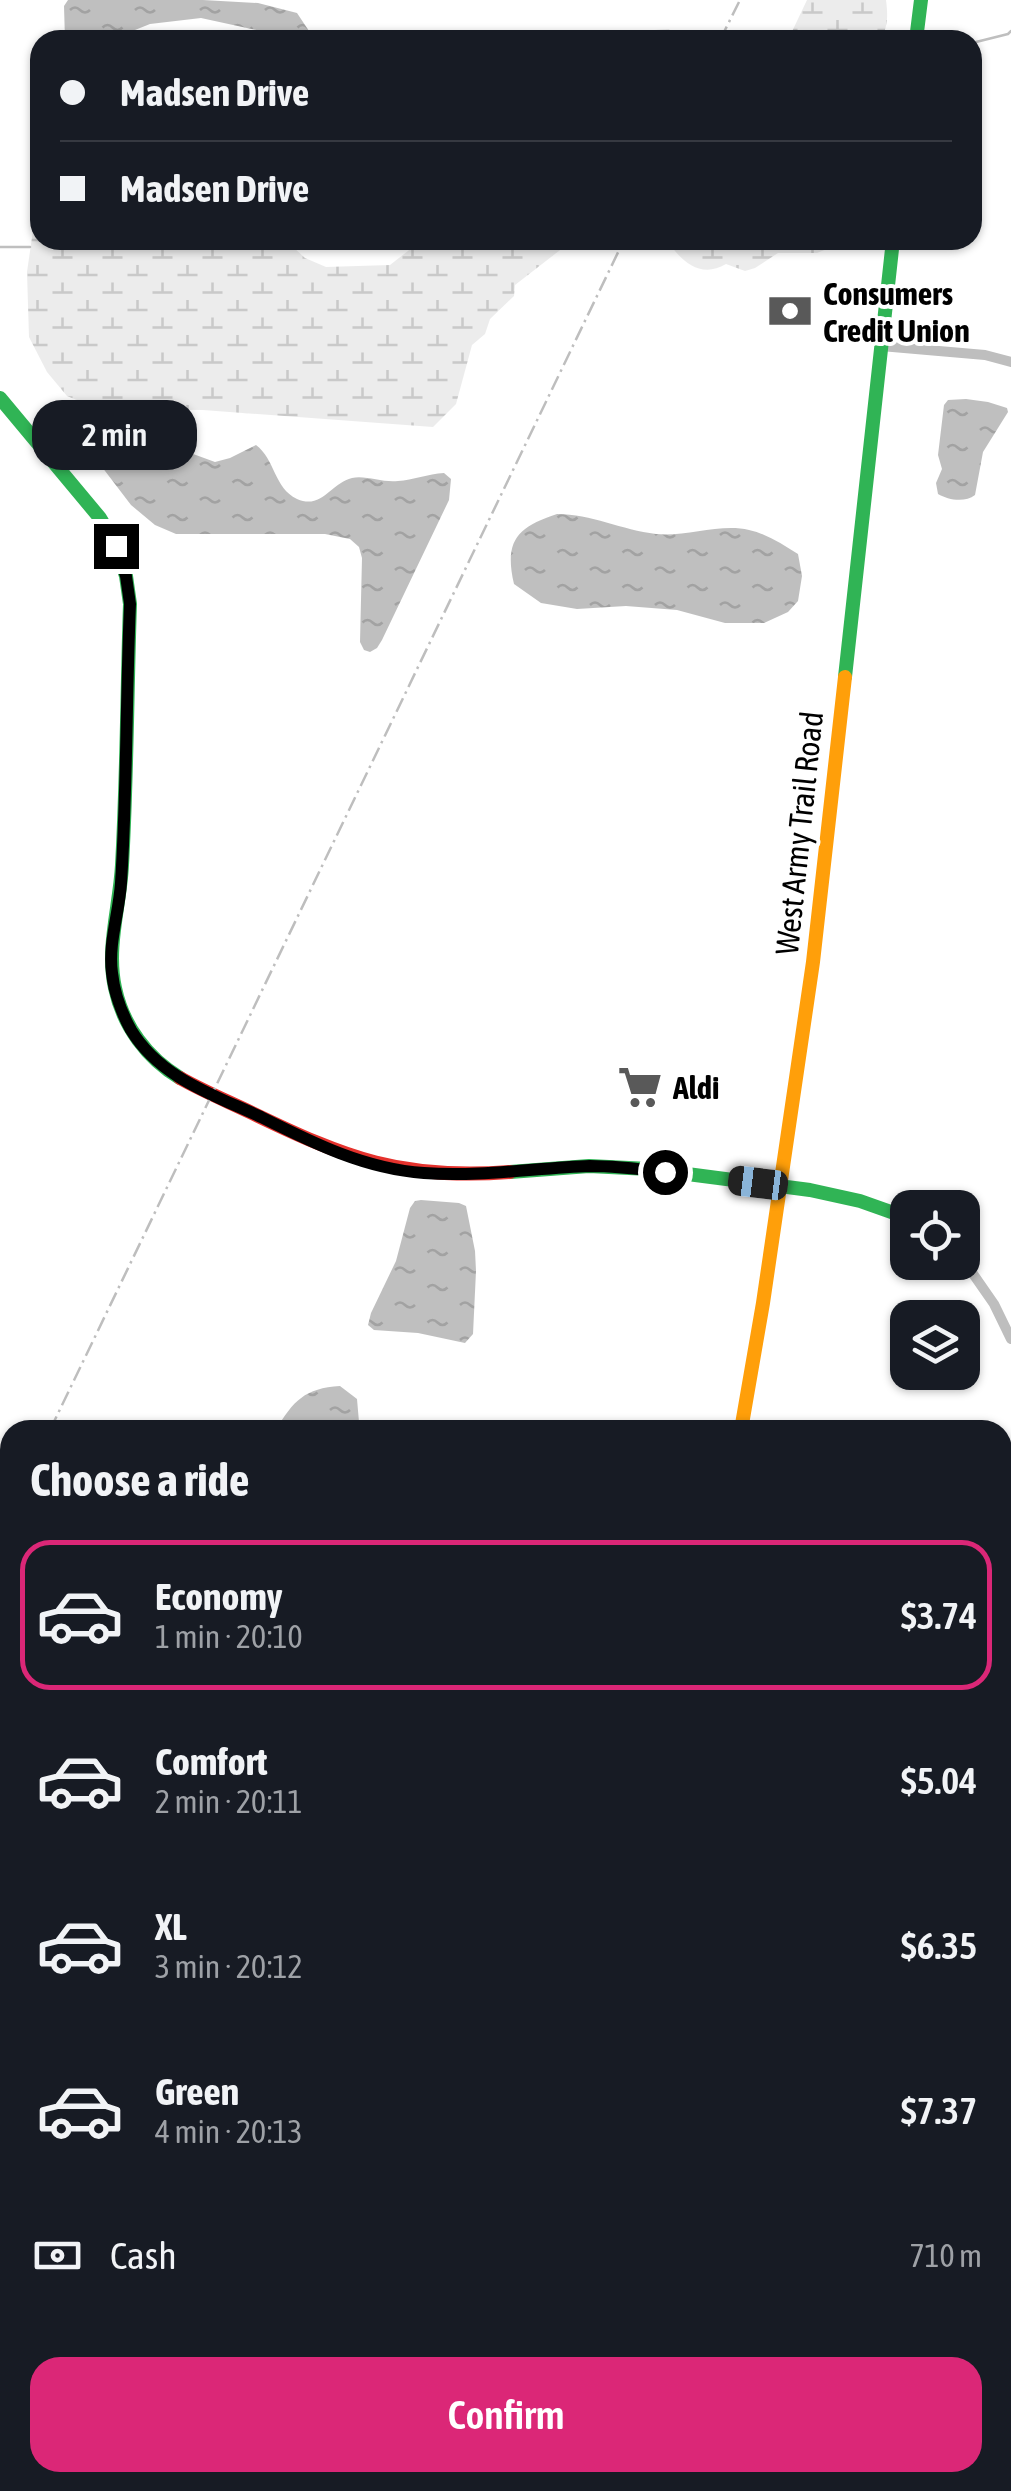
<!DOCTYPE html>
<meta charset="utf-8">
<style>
:root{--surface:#171b24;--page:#20242c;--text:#f1f3f6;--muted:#9ea1a6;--line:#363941;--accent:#db2777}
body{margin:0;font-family:"Asap Condensed",sans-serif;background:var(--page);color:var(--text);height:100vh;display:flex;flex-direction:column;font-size:38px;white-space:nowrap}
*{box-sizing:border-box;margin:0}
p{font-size:32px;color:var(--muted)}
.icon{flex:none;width:55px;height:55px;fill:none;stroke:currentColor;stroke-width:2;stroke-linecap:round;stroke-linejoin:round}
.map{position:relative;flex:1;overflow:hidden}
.details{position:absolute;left:0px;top:1420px;width:1012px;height:1072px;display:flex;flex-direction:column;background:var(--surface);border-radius:30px 30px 0 0;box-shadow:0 2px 8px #0004}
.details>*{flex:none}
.top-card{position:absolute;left:30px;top:30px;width:952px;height:220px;border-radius:30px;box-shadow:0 2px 8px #0004;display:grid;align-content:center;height:220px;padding:0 30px;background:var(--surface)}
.fabs{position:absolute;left:890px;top:1190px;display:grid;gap:20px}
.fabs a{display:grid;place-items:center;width:90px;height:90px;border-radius:20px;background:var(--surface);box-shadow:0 2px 8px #0004;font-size:50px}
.end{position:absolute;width:45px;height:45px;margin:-22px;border:12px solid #000;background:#fff;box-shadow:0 0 0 5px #fff}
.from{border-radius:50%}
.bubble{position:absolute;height:70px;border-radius:30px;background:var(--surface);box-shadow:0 2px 8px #0004;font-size:32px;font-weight:600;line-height:70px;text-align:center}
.car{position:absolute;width:30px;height:60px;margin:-30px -15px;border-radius:12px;box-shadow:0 0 8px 2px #0007;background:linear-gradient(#222 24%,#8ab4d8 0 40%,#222 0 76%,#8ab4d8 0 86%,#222 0)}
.top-card b{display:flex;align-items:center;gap:35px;height:95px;font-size:38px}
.top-card b+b{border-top:2px solid var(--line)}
.top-card i{width:25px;height:25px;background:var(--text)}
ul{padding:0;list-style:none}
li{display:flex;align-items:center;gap:30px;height:150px;margin:0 20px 15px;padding:0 10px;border:5px solid transparent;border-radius:30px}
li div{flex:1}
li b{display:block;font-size:38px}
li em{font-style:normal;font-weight:600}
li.selected{border-color:var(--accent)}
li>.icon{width:90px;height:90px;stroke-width:1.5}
h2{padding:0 30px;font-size:45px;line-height:120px}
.pay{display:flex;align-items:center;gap:25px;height:110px;padding:0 30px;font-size:38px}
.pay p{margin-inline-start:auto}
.action{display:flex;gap:20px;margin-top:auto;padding:20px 30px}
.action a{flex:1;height:115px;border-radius:30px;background:var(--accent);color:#fff;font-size:40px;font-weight:600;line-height:115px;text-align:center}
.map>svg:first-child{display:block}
.wetland{fill:url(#wetland-marsh)}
.water{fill:url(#water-ripples)}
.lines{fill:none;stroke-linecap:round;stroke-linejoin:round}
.stream{stroke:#bfbfbf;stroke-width:2.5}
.street{stroke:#bebebe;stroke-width:10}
.fast{stroke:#30b455;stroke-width:14}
.slow{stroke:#ff9f0a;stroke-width:14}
.jam{stroke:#e5322d;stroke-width:14}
.rail{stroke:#bebebe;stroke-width:2.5;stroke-dasharray:15 5 2.5 5;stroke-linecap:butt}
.route{stroke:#000;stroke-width:12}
.labels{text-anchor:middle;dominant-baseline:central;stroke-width:8;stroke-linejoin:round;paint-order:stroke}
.poi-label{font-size:32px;font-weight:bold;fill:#000;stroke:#fff;text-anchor:start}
.street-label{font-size:32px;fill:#000;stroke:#fff}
</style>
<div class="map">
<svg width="1011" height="2491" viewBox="0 0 1011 2491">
<defs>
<pattern id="wetland-marsh" width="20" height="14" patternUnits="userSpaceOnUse" patternTransform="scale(2.5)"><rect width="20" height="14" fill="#ececec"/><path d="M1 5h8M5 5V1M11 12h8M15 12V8" fill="none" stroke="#c9c9c9"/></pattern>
<pattern id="water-ripples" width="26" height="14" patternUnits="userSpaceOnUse" patternTransform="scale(2.5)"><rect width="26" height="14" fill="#bfbfbf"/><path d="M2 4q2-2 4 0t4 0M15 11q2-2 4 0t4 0" fill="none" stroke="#a2a2a2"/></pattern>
</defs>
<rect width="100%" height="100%" fill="#fff"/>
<path class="wetland" d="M 807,0 L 886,0 C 888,16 888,25 881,40 L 788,40 Z
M 669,29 L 676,38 L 675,40 L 577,40 L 584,35 Z
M 40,196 L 40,240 L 290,240 L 292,246 L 305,258 L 326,267 L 390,265 L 422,240 L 573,240 L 515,285 L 514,296 L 490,319 L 485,334 L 472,345 L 456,404 L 433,427 L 203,410 L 99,409 L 67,396 L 47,372 L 29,337 L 27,272 L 36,210 Z
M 667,240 L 849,240 L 817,253 L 778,253 L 755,268 L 745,271 L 726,264 C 701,279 681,262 667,240 Z"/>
<path class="water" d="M 68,0 L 203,0 L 258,3 L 297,13 L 315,40 L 267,40 L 261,31 L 201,18 L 150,24 L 110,40 L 65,40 L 64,6 Z
M 966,399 L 988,402 L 1007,408 L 1008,412 L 983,452 L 975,495 C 965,503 948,500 938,494 L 936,483 L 942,469 L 938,455 L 944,405 L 948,400 Z
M 108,430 L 144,436 L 215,462 L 230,458 L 256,445 C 275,459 274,488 297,499 C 322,510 331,483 352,478 C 366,475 383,483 398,481 C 413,480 428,474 444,473 L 451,479 L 449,500 L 382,640 L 377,648 L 370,652 L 364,650 L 360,642 L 362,558 L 359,547 L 350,539 L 325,534 L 176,534 L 155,525 L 131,505 L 89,450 L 87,437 L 95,431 Z
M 557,514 C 591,514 622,530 656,534 C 686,537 721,523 749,530 C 767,534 782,544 798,554 L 802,576 L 798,601 L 788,612 L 764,623 L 725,623 L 677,610 L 626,606 L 577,609 L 541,603 L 514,584 C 504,541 517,527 557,514 Z
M 421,1200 L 459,1203 L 466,1206 L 475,1251 L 476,1271 L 473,1334 L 465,1343 L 418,1333 L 374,1330 L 368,1325 L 371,1313 L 396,1261 L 410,1208 L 415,1201 Z
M 340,1386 L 357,1399 L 359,1422 L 355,1430 L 276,1430 C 293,1401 305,1388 340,1386 Z
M 1003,2298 L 1011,2299 L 1011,2491 L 990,2491 L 991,2483 L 1002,2482 Z"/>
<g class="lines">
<path class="stream" d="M 972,43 L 1008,34 L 1011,31
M 0,247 L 30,247"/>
<path class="street" d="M 881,346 L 985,355 L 1011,362
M 962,1258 L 994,1304 L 1011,1339
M 1002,1580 L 1011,1562
M 0,1966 L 10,1963
M 1002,2048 L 1011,2049
M 0,2111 L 10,2112
M 0,2370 L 10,2371
M 445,2491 L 447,2482"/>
<path class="fast" d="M 916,40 L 921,0
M 0,398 L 100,518 L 116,545 L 126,576 L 130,604 C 127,691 127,778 122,865 C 120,906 106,947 115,988 C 123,1026 147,1058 180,1078
M 845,677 L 893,240
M 510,1172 L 589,1166 L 649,1169 L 810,1190 L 860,1201 L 908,1218"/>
<path class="slow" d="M 741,1430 L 763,1303 L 813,962 L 845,677"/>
<path class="jam" d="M 180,1078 C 203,1091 227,1101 250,1112 C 347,1159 401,1180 510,1172
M 547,2491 L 549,2482"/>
<path class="rail" d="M 720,40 L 740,0
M 50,1430 L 624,240
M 0,1534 L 10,1514"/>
</g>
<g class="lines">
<path class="route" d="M 116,546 L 126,576 L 130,604 C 126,697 127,791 121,883 C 119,914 108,943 112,973 C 114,992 122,1014 131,1030 C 160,1078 214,1095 261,1117 C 313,1143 365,1169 424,1173 C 479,1177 535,1168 590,1166 C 615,1166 640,1169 665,1172"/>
</g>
<defs>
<g id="bank-bare" transform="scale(3.45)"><path d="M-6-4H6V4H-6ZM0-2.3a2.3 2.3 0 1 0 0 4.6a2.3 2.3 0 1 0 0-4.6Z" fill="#595959" stroke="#fff" stroke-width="2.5" paint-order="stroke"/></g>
<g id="supermarket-bare" transform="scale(3.45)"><path d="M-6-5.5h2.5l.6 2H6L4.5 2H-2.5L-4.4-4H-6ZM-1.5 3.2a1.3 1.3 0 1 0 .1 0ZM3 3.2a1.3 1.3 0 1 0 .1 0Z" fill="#595959" stroke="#fff" stroke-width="2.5" paint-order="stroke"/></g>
</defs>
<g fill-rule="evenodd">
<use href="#bank-bare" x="790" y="311"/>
<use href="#supermarket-bare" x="640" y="1087"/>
</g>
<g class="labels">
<g class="poi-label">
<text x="823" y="293">Consumers<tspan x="823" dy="37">Credit Union</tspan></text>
<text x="673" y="1087">Aldi</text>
</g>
<g class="street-label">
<text transform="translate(799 833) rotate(-84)">West Army Trail Road</text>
</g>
</g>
</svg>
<div class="fabs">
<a><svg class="icon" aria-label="locate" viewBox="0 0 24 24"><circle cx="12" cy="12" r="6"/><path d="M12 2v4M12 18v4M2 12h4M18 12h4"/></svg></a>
<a><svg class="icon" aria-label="layers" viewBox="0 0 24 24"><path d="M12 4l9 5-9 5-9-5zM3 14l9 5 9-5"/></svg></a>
</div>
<i class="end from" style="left:665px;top:1172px"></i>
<i class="end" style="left:116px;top:546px"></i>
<div class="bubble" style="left:32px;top:400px;width:165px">2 min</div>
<i class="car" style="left:758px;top:1183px;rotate:277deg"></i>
<div class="top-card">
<b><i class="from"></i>Madsen Drive</b>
<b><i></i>Madsen Drive</b>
</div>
<section class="details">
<h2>Choose a ride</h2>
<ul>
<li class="selected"><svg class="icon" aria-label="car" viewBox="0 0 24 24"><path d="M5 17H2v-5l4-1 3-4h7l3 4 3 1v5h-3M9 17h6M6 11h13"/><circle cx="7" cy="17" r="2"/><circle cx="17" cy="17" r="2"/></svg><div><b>Economy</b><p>1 min · 20:10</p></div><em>$3.74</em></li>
<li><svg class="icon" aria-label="car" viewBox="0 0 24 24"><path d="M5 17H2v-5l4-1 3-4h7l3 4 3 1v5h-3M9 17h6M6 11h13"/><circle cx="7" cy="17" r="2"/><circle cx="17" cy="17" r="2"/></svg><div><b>Comfort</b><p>2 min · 20:11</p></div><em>$5.04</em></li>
<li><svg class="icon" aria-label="car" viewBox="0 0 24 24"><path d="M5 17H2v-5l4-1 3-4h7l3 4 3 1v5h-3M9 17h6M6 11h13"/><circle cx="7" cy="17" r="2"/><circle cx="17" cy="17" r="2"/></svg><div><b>XL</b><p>3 min · 20:12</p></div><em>$6.35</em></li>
<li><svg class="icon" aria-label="car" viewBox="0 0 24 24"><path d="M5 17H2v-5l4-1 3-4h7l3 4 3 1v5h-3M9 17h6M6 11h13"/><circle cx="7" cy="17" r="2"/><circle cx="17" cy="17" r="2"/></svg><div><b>Green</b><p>4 min · 20:13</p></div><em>$7.37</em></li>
</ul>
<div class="pay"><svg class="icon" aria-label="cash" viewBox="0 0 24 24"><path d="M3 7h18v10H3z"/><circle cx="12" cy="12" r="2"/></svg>Cash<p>710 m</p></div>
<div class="action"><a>Confirm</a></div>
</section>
</div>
